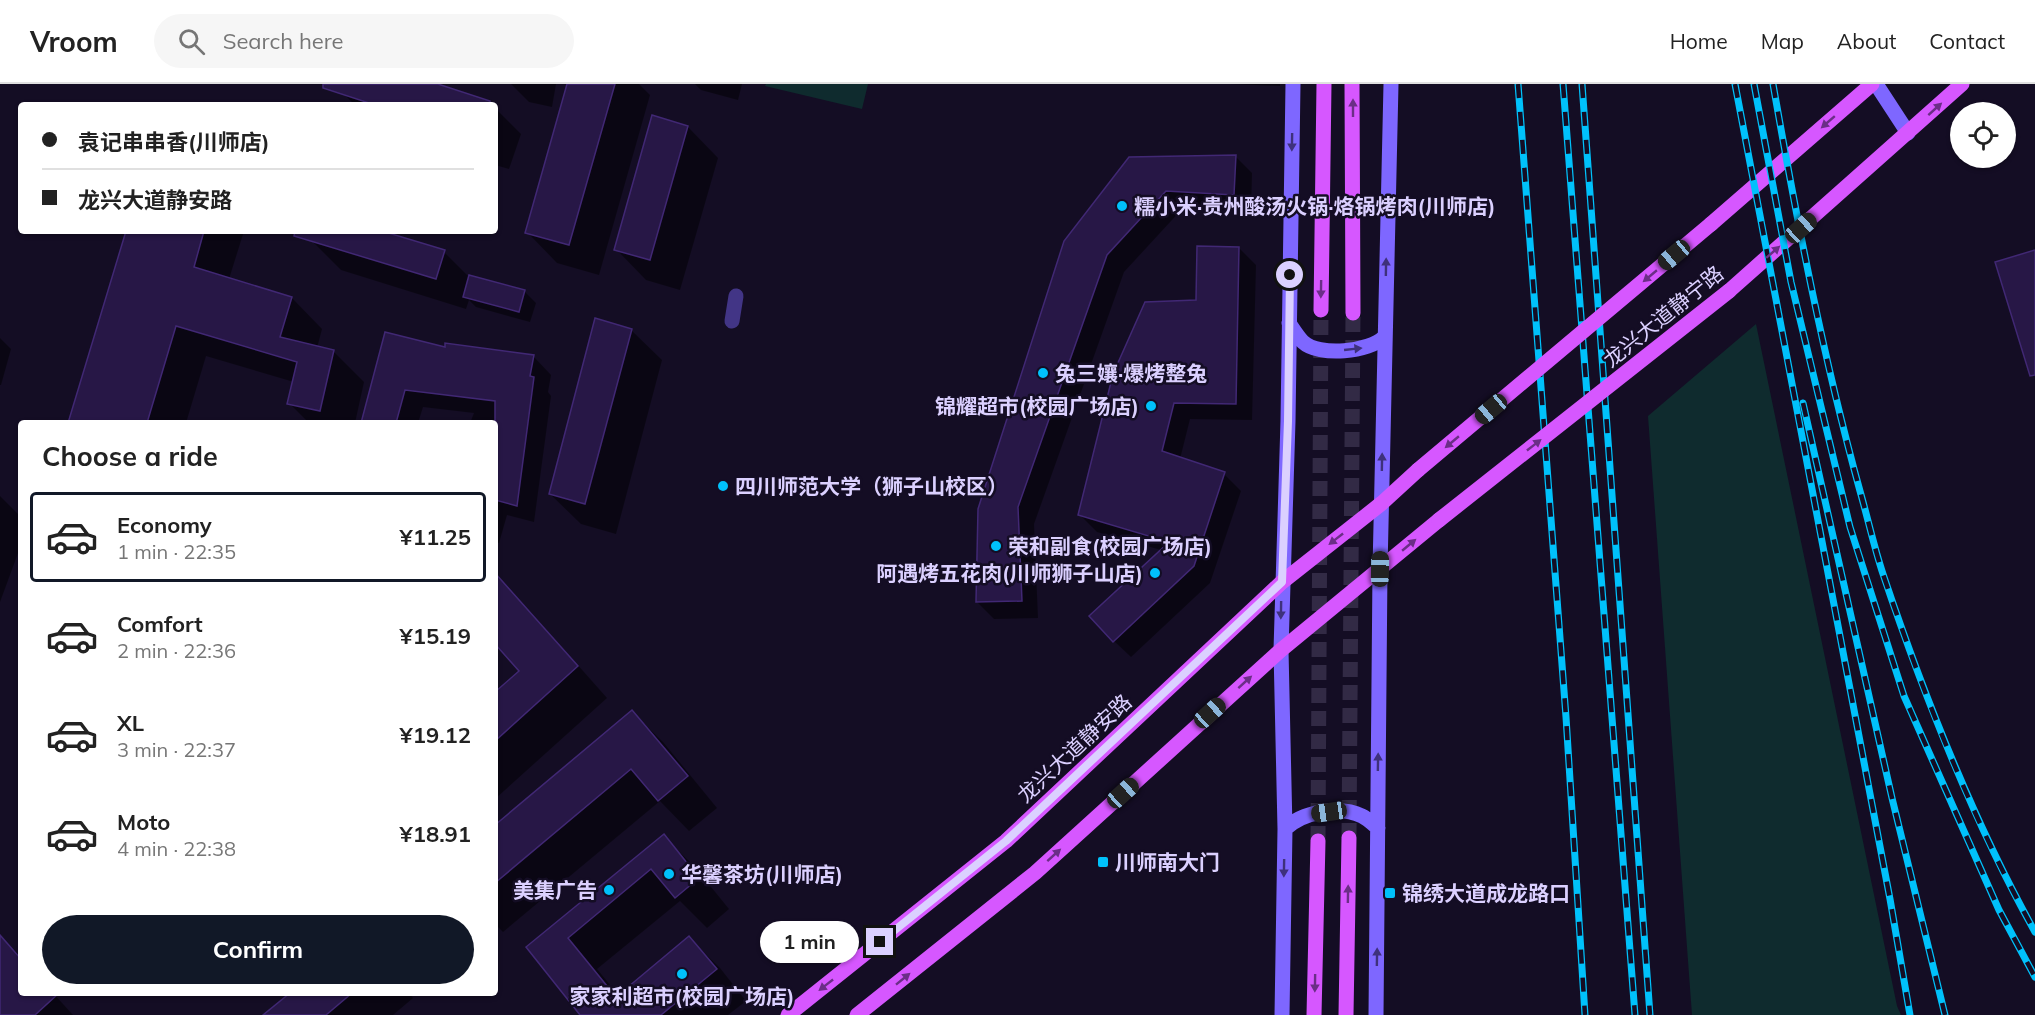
<!DOCTYPE html>
<meta charset="utf-8">
<style>
:root{--surface:#fff;--page:#f6f6f6;--text:#222;--muted:#767676;--line:#e0e0e0;--accent:#111827}
body{margin:0;font-family:Mulish,"Noto Sans SC",sans-serif;background:var(--page);color:var(--text);height:100vh;display:flex;flex-direction:column;font-size:22px;white-space:nowrap}
*{box-sizing:border-box;margin:0}
p{font-size:20px;color:var(--muted)}
.icon{flex:none;width:33px;height:33px;fill:none;stroke:currentColor;stroke-width:2;stroke-linecap:round;stroke-linejoin:round}
.map{position:relative;flex:1;overflow:hidden}
.side{position:absolute;left:18px;top:336px;width:480px;height:576px;display:flex;flex-direction:column;background:var(--surface);border-radius:6px;box-shadow:0 2px 4px #0004}
.side>*{flex:none}
.hud{position:absolute;left:18px;top:18px;width:480px;height:132px;border-radius:6px;box-shadow:0 2px 4px #0004;display:grid;align-content:center;height:132px;padding:0 24px;background:var(--surface)}
.tools{position:absolute;left:1950px;top:18px;display:grid;gap:12px}
.tools a{display:grid;place-items:center;width:66px;height:66px;border-radius:50%;background:var(--surface);box-shadow:0 2px 4px #0004;font-size:30px}
.end{position:absolute;width:27px;height:27px;margin:-14px;border:8px solid #dbd0ff;background:#111;box-shadow:0 0 0 3px #111}
.from{border-radius:50%}
.bubble{position:absolute;height:42px;border-radius:21px;background:var(--surface);box-shadow:0 2px 4px #0004;font-size:20px;font-weight:700;line-height:42px;text-align:center}
.car{position:absolute;width:18px;height:36px;margin:-18px -9px;border-radius:8px;box-shadow:0 0 4px 2px #0007;background:linear-gradient(#222 24%,#8ab4d8 0 40%,#222 0 76%,#8ab4d8 0 86%,#222 0)}
.hud b{display:flex;align-items:center;gap:21px;height:57px;font-size:22px}
.hud b+b{border-top:2px solid var(--line)}
.hud i{width:15px;height:15px;background:var(--text)}
ul{padding:0;list-style:none}
li{display:flex;align-items:center;gap:18px;height:90px;margin:0 12px 9px;padding:0 12px;border:3px solid transparent;border-radius:6px}
li div{flex:1}
li b{display:block;font-size:22px}
li em{font-style:normal;font-weight:700}
li.selected{border-color:var(--accent)}
li>.icon{width:54px;height:54px;stroke-width:1.5}
h2{padding:0 24px;font-size:27px;line-height:72px}
.primary-button{display:flex;gap:12px;margin-top:auto;padding:12px 24px}
.primary-button a{flex:1;height:69px;border-radius:36px;background:var(--accent);color:#fff;font-size:24px;font-weight:700;line-height:69px;text-align:center}
header{display:flex;align-items:center;gap:36px;box-sizing:border-box;height:84px;padding:0 30px;background:var(--surface);border-bottom:2px solid var(--line)}
header strong{font-size:28px}
nav{display:flex;gap:33px;margin-inline-start:auto;font-size:21px}
.search{width:420px;height:54px;background:var(--page);display:flex;align-items:center;gap:15px;box-sizing:border-box;padding:0 21px;border-radius:33px;color:var(--muted);font-size:22px}
.map>svg:first-child{display:block}
.green{fill:#0f2b2e}
.shadow{fill:#0007}
.building{fill:#271746;stroke:#412874;stroke-width:1.5}
.lines{fill:none;stroke-linecap:round;stroke-linejoin:round}
.primary-tunnel{stroke:#322a45;stroke-width:15;stroke-dasharray:15 8;stroke-linecap:butt}
.street{stroke:#423586;stroke-width:15}
.secondary{stroke:#7e67ff;stroke-width:15}
.primary{stroke:#d657ff;stroke-width:15}
.rail-casing{stroke:#00c1fb;stroke-width:7}
.rail{stroke:#140d24;stroke-width:4.5;stroke-dasharray:14;stroke-linecap:butt}
.primary-bridge{stroke:#d657ff;stroke-width:15}
.oneway{fill:#6b2e87}
.oneway2{fill:#3e317c}
.route{stroke:#dbd0ff;stroke-width:8}
.poi-dot{fill:#00c1fb;stroke:#140d24;stroke-width:2}
.labels{text-anchor:middle;dominant-baseline:central;stroke-width:5;stroke-linejoin:round;paint-order:stroke}
.poi-label{font-size:21px;font-weight:bold;fill:#dbd0ff;stroke:#140d24;text-anchor:start}
.street-label{font-size:21px;fill:#dbd0ff;stroke:#140d24}
</style>
<header>
<strong>Vroom</strong>
<div class="search"><svg class="icon" aria-label="search" viewBox="0 0 24 24"><circle cx="10" cy="10" r="6"/><path d="M15 15l6 6"/></svg>Search here</div>
<nav><a>Home</a><a>Map</a><a>About</a><a>Contact</a></nav>
</header>
<div class="map">
<svg width="2035" height="931" viewBox="0 0 2035 931">
<rect width="100%" height="100%" fill="#140d24"/>
<path class="green" d="M 766,0 L 868,0 L 862,25 L 765,2 Z
M 1756,240 L 1897,922 L 1901,931 L 1692,931 L 1648,332 Z"/>
<path class="shadow" d="M 347,0 L 433,0 L 492,21 L 355,21 L 344,10 Z
M 511,0 L 556,0 L 552,23 L 529,18 Z
M 568,0 L 639,0 L 650,11 L 599,191 L 557,179 L 527,148 Z
M 695,0 L 742,0 L 738,16 L 701,6 Z
M 1231,0 L 1280,0 L 1280,2 Z
M 495,24 L 521,50 L 509,85 L 495,81 Z
M 688,43 L 718,74 L 680,206 L 646,196 L 616,165 Z
M 1235,72 L 1252,89 L 1251,127 L 1183,124 L 1124,188 L 1034,440 L 1038,534 L 994,535 L 977,518 L 1130,75 Z
M 127,147 L 244,147 L 229,195 L 292,214 L 322,245 L 317,264 L 334,268 L 364,298 L 355,339 L 309,339 L 289,319 L 294,298 L 206,272 L 186,339 L 70,339 Z
M 313,147 L 377,147 L 444,168 L 470,194 L 524,207 L 536,219 L 530,238 L 476,223 L 469,216 L 466,225 L 341,186 L 311,156 Z
M 1239,164 L 1256,181 L 1252,336 L 1190,335 L 1180,375 L 1224,390 L 1241,407 L 1210,499 L 1131,573 L 1114,557 L 1161,466 L 1097,448 L 1080,431 L 1198,217 Z
M 631,246 L 662,276 L 616,450 L 581,440 L 550,410 Z
M 0,254 L 11,265 L 1,301 L 0,301 Z
M 447,261 L 534,273 L 551,291 L 548,308 L 551,312 L 534,438 L 507,431 L 499,459 L 495,458 L 495,339 L 470,339 L 474,329 L 423,323 L 418,339 L 362,339 L 446,265 Z
M 0,412 L 21,433 L 21,461 L 0,518 Z
M 499,496 L 529,526 L 607,614 L 495,715 L 495,610 L 521,587 L 495,558 L 495,499 Z
M 632,628 L 663,658 L 717,724 L 689,747 L 660,717 L 503,848 L 495,840 L 495,743 Z
M 663,752 L 694,782 L 729,825 L 707,844 L 680,817 L 597,885 L 619,912 L 689,854 L 720,884 L 746,917 L 728,931 L 582,931 L 528,863 Z
M 0,852 L 21,873 L 21,909 L 53,909 L 73,931 L 0,931 Z
M 292,909 L 409,909 L 413,914 L 393,931 L 265,931 Z"/>
<path class="building" d="M 323,0 L 438,0 L 490,17 L 490,21 L 375,21 L 323,4 Z
M 567,0 L 615,0 L 569,161 L 525,149 Z
M 652,31 L 688,42 L 650,176 L 614,166 Z
M 1236,71 L 1234,111 L 1166,107 L 1107,171 L 1018,423 L 1022,517 L 976,518 L 978,425 L 1064,157 L 1129,73 Z
M 126,147 L 204,147 L 194,183 L 292,213 L 280,253 L 334,266 L 320,327 L 287,320 L 297,278 L 176,242 L 147,339 L 68,339 Z
M 295,147 L 382,147 L 445,166 L 436,195 L 294,152 Z
M 1197,162 L 1239,163 L 1236,320 L 1174,319 L 1162,367 L 1225,388 L 1194,482 L 1113,558 L 1089,532 L 1169,458 L 1078,431 L 1113,290 L 1145,218 L 1196,216 Z
M 2035,166 L 2035,291 L 2030,292 L 1995,178 Z
M 469,191 L 525,206 L 519,228 L 463,213 Z
M 595,234 L 632,245 L 585,420 L 549,410 Z
M 385,248 L 445,263 L 445,259 L 534,271 L 530,292 L 534,293 L 517,422 L 495,416 L 495,317 L 405,306 L 396,339 L 361,339 Z
M 495,489 L 578,582 L 495,657 L 495,608 L 519,587 L 495,560 Z
M 632,626 L 688,692 L 658,717 L 631,685 L 495,799 L 495,741 Z
M 664,750 L 699,794 L 675,814 L 651,785 L 568,854 L 616,913 L 689,852 L 717,885 L 661,931 L 580,931 L 526,863 Z
M 0,851 L 21,875 L 21,909 L 59,909 L 35,931 L 0,931 Z
M 290,909 L 352,909 L 326,931 L 263,931 Z"/>
<g class="lines">
<path class="primary-tunnel" d="M 1349,754 L 1353,229
M 1318,757 L 1321,226"/>
<path class="street" d="M 732,237 L 736,212"/>
<path class="secondary" d="M 1876,0 L 1908,49
M 1289,239 C 1293,245 1298,253 1303,258 C 1319,273 1370,268 1384,253
M 1285,745 C 1302,728 1339,721 1362,732 C 1368,735 1373,740 1378,744
M 1282,931 L 1285,745 L 1281,566 L 1288,337 L 1293,0
M 1376,931 L 1380,485 L 1391,0"/>
<path class="primary" d="M 1352,0 L 1353,229
M 1711,140 L 1872,0
M 1729,207 L 1962,0
M 1321,226 L 1324,0
M 788,931 L 1006,757 L 1282,498 L 1382,419 L 1418,386
M 857,931 L 1035,789 L 1281,566 L 1439,436
M 1314,931 L 1318,757
M 1346,931 L 1349,754"/>
<g class="rail-casing">
<path id="rail" d="M 1518,0 L 1566,633 L 1585,931
M 1563,0 L 1635,931
M 1582,0 L 1650,931
M 1735,0 L 1890,815 L 1910,931
M 1754,0 L 1791,198 L 1850,443 L 1904,612 L 1999,826 L 2035,893
M 1773,0 C 1797,137 1823,273 1860,407 C 1868,435 1874,463 1883,490 C 1924,612 1972,735 2035,848
M 1803,319 L 1892,714 L 1945,931"/>
</g>
<use href="#rail" class="rail"/>
<path class="primary-bridge" d="M 1418,386 L 1711,140
M 1439,436 L 1729,207"/>
</g>
<defs><path id="oneway-solid" d="M-6-.8H1V-3.2L6.5 0L1 3.2V.8H-6Z" transform="scale(1.5)"/></defs>
<g class="oneway">
<use href="#oneway-solid" transform="translate(1353 24) rotate(-90)"/>
<use href="#oneway-solid" transform="translate(1935 25) rotate(-42)"/>
<use href="#oneway-solid" transform="translate(1828 38) rotate(139)"/>
<use href="#oneway-solid" transform="translate(1773 168) rotate(-41)"/>
<use href="#oneway-solid" transform="translate(1650 192) rotate(140)"/>
<use href="#oneway-solid" transform="translate(1321 205) rotate(91)"/>
<use href="#oneway-solid" transform="translate(1452 358) rotate(140)"/>
<use href="#oneway-solid" transform="translate(1534 361) rotate(-38)"/>
<use href="#oneway-solid" transform="translate(1336 455) rotate(142)"/>
<use href="#oneway-solid" transform="translate(1409 461) rotate(-40)"/>
<use href="#oneway-solid" transform="translate(1245 598) rotate(-42)"/>
<use href="#oneway-solid" transform="translate(1054 771) rotate(-42)"/>
<use href="#oneway-solid" transform="translate(1348 810) rotate(-89)"/>
<use href="#oneway-solid" transform="translate(903 895) rotate(-39)"/>
<use href="#oneway-solid" transform="translate(1315 899) rotate(91)"/>
<use href="#oneway-solid" transform="translate(826 901) rotate(142)"/>
</g>
<g class="oneway2">
<use href="#oneway-solid" transform="translate(1292 58) rotate(91)"/>
<use href="#oneway-solid" transform="translate(1386 183) rotate(-89)"/>
<use href="#oneway-solid" transform="translate(1353 265) rotate(-6)"/>
<use href="#oneway-solid" transform="translate(1382 378) rotate(-89)"/>
<use href="#oneway-solid" transform="translate(1281 526) rotate(91)"/>
<use href="#oneway-solid" transform="translate(1378 678) rotate(-89)"/>
<use href="#oneway-solid" transform="translate(1284 784) rotate(91)"/>
<use href="#oneway-solid" transform="translate(1377 873) rotate(-89)"/>
</g>
<g class="lines">
<path class="route" d="M 880,858 L 1006,757 L 1282,498 L 1288,337 L 1290,191"/>
</g>
<g class="poi-dot">
<circle cx="1122" cy="122" r="6"/>
<circle cx="1043" cy="289" r="6"/>
<circle cx="1151" cy="322" r="6"/>
<circle cx="723" cy="402" r="6"/>
<circle cx="996" cy="462" r="6"/>
<circle cx="1155" cy="489" r="6"/>
<rect x="1097" y="772" width="12" height="12" rx="3"/>
<circle cx="669" cy="790" r="6"/>
<circle cx="609" cy="806" r="6"/>
<rect x="1384" y="803" width="12" height="12" rx="3"/>
<circle cx="682" cy="890" r="6"/>
</g>
<g class="labels">
<g class="poi-label">
<text x="1134" y="122">糯小米·贵州酸汤火锅·烙锅烤肉(川师店)</text>
<text x="1055" y="289">兔三孃·爆烤整兔</text>
<text x="1139" y="322" text-anchor="end">锦耀超市(校园广场店)</text>
<text x="735" y="402">四川师范大学（狮子山校区）</text>
<text x="1008" y="462">荣和副食(校园广场店)</text>
<text x="1143" y="489" text-anchor="end">阿遇烤五花肉(川师狮子山店)</text>
<text x="1115" y="778">川师南大门</text>
<text x="681" y="790">华馨茶坊(川师店)</text>
<text x="597" y="806" text-anchor="end">美集广告</text>
<text x="1402" y="809">锦绣大道成龙路口</text>
<text x="682" y="912" text-anchor="middle">家家利超市(校园广场店)</text>
</g>
<g class="street-label">
<text transform="translate(1663 232) rotate(-39)">龙兴大道静宁路</text>
<text transform="translate(1074 664) rotate(-43)">龙兴大道静安路</text>
</g>
</g>
</svg>
<div class="tools">
<a><svg class="icon" aria-label="locate" viewBox="0 0 24 24"><circle cx="12" cy="12" r="6"/><path d="M12 2v4M12 18v4M2 12h4M18 12h4"/></svg></a>
</div>
<i class="end from" style="left:1290px;top:191px"></i>
<i class="end" style="left:880px;top:858px"></i>
<div class="bubble" style="left:760px;top:837px;width:99px">1 min</div>
<i class="car" style="left:1801px;top:144px;rotate:48deg"></i>
<i class="car" style="left:1674px;top:171px;rotate:230deg"></i>
<i class="car" style="left:1491px;top:325px;rotate:230deg"></i>
<i class="car" style="left:1380px;top:485px;rotate:1deg"></i>
<i class="car" style="left:1210px;top:629px;rotate:48deg"></i>
<i class="car" style="left:1123px;top:709px;rotate:48deg"></i>
<i class="car" style="left:1329px;top:728px;rotate:262deg"></i>
<div class="hud">
<b><i class="from"></i>袁记串串香(川师店)</b>
<b><i></i>龙兴大道静安路</b>
</div>
<section class="side">
<h2>Choose a ride</h2>
<ul>
<li class="selected"><svg class="icon" aria-label="car" viewBox="0 0 24 24"><path d="M5 17H2v-5l4-1 3-4h7l3 4 3 1v5h-3M9 17h6M6 11h13"/><circle cx="7" cy="17" r="2"/><circle cx="17" cy="17" r="2"/></svg><div><b>Economy</b><p>1 min · 22:35</p></div><em>¥11.25</em></li>
<li><svg class="icon" aria-label="car" viewBox="0 0 24 24"><path d="M5 17H2v-5l4-1 3-4h7l3 4 3 1v5h-3M9 17h6M6 11h13"/><circle cx="7" cy="17" r="2"/><circle cx="17" cy="17" r="2"/></svg><div><b>Comfort</b><p>2 min · 22:36</p></div><em>¥15.19</em></li>
<li><svg class="icon" aria-label="car" viewBox="0 0 24 24"><path d="M5 17H2v-5l4-1 3-4h7l3 4 3 1v5h-3M9 17h6M6 11h13"/><circle cx="7" cy="17" r="2"/><circle cx="17" cy="17" r="2"/></svg><div><b>XL</b><p>3 min · 22:37</p></div><em>¥19.12</em></li>
<li><svg class="icon" aria-label="car" viewBox="0 0 24 24"><path d="M5 17H2v-5l4-1 3-4h7l3 4 3 1v5h-3M9 17h6M6 11h13"/><circle cx="7" cy="17" r="2"/><circle cx="17" cy="17" r="2"/></svg><div><b>Moto</b><p>4 min · 22:38</p></div><em>¥18.91</em></li>
</ul>
<div class="primary-button"><a>Confirm</a></div>
</section>
</div>
